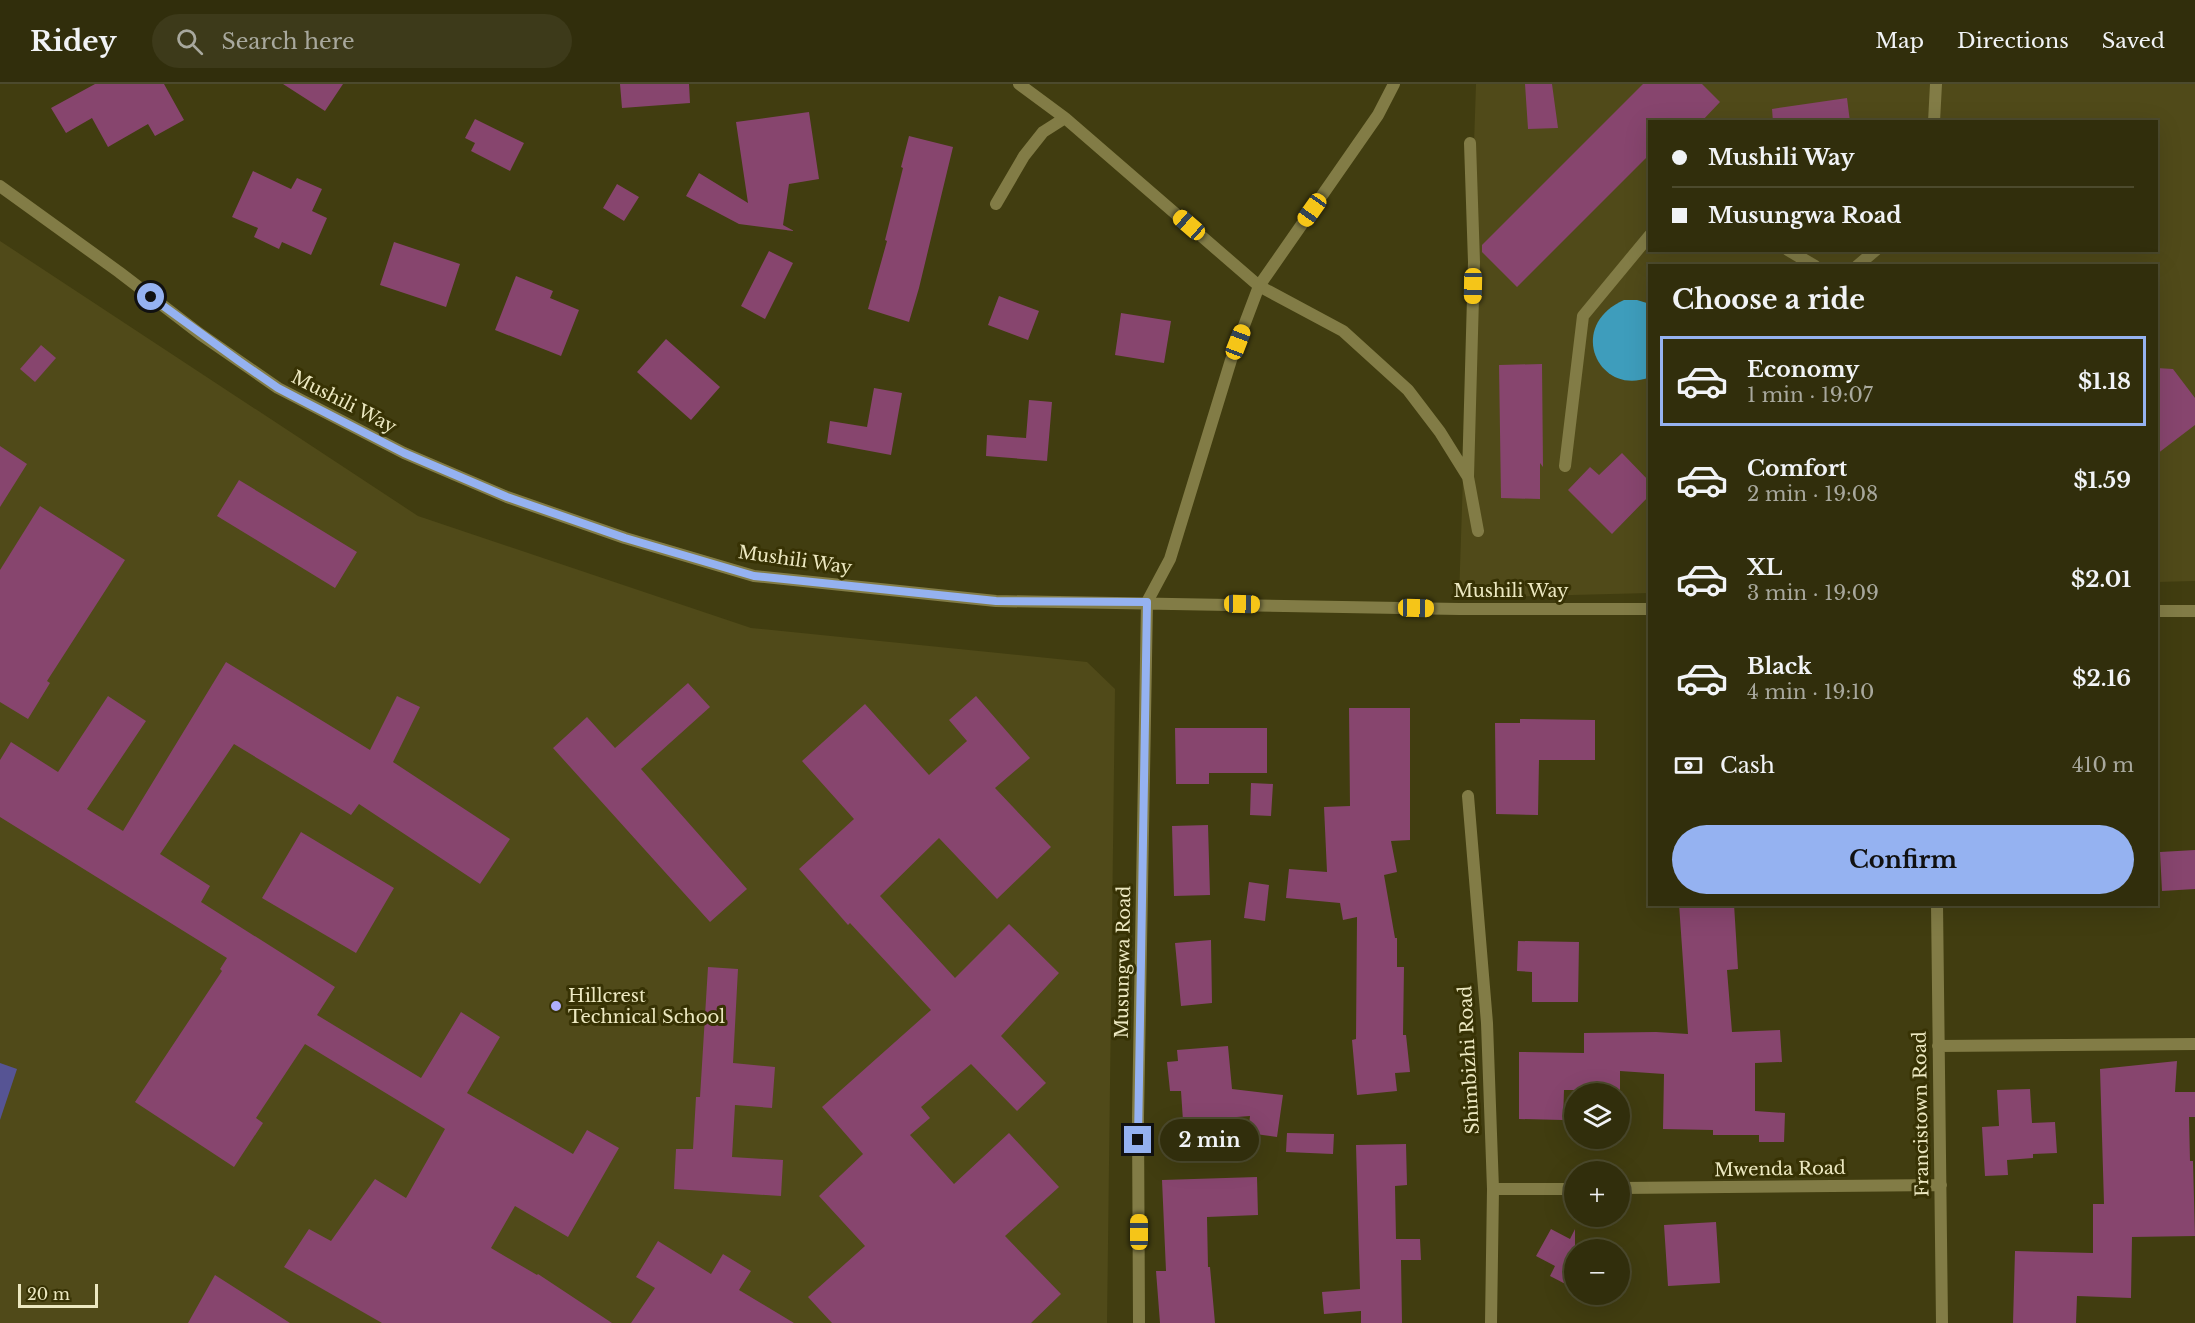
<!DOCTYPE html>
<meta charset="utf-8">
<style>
:root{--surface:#312e0c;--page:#3d3a1a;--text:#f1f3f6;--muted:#a8a89d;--line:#4c4a2d;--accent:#95b2f1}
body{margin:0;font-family:"Libre Baskerville",serif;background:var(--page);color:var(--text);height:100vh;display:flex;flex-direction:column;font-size:22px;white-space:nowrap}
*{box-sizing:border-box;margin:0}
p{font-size:20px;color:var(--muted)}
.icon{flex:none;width:33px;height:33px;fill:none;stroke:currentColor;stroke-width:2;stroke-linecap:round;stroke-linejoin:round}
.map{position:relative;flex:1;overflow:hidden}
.drawer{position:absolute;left:1648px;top:180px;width:510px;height:642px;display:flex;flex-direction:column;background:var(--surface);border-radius:0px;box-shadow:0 6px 24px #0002,0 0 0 2px var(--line)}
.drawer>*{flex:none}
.top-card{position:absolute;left:1648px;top:36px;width:510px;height:132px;border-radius:0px;box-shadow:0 6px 24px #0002,0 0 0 2px var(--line);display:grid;align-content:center;height:132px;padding:0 24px;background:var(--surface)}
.fabs{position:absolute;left:1564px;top:999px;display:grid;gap:12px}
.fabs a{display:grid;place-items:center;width:66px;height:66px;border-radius:50%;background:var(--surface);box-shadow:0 6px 24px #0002,0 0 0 2px var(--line);font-size:30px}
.scale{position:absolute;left:18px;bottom:15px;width:80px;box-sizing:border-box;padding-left:6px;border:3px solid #ece8c1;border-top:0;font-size:16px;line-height:21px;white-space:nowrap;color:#ece8c1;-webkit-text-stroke:4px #373204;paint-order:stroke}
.end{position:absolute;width:27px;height:27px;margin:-14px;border:8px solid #95b2f1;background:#111;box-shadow:0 0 0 3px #111}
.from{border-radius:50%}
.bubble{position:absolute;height:42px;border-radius:21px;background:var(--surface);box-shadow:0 6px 24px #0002,0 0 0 2px var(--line);font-size:20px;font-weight:800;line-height:42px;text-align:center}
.car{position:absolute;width:18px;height:36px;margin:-18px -9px;border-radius:8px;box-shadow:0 0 4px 2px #0007;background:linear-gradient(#f5c518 24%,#345 0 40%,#f5c518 0 76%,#345 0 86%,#f5c518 0)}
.top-card b{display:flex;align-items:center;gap:21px;height:57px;font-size:22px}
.top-card b+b{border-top:2px solid var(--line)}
.top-card i{width:15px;height:15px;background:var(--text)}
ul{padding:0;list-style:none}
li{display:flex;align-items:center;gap:18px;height:90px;margin:0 12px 9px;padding:0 12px;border:3px solid transparent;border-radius:0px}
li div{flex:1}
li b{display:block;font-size:22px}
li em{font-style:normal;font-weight:800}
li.on{border-color:var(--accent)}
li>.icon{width:54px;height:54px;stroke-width:1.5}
h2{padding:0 24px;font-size:27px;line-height:72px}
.pay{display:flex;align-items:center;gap:15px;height:66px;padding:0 24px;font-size:22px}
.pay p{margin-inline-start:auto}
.action{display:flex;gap:12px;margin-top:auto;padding:12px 24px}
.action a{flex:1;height:69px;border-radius:36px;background:var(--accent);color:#111;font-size:24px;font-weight:800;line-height:69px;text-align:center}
header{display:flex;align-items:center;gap:36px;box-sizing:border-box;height:84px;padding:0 30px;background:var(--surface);border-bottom:2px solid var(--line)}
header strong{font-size:28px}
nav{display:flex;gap:33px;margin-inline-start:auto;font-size:21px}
.search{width:420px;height:54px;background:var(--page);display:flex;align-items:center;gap:15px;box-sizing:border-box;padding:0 21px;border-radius:33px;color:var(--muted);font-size:22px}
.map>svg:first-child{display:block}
.built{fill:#504a19;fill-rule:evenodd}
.green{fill:#565494}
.water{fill:#3e9dbc}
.building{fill:#87456e}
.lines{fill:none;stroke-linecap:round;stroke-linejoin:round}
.service{stroke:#827c46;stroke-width:12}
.minor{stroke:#827c46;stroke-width:12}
.route{stroke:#95b2f1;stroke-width:8}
.poi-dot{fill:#aeaefb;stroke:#373204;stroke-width:2}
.labels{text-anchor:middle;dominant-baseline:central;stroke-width:6;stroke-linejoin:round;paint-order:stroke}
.street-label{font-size:18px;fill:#ece8c1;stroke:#373204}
.poi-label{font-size:18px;fill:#ece8c1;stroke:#373204;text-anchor:start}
</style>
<header>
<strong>Ridey</strong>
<div class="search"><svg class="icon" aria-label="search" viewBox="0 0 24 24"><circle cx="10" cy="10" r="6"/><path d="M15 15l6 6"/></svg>Search here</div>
<nav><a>Map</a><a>Directions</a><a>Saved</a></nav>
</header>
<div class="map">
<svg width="2195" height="1239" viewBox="0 0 2195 1239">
<rect width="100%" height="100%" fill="#413d10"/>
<path class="built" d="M 1476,0 L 2195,0 L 2195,497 L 2157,498 L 2157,182 L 1650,182 L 1650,509 L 1459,514 ZM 1650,38 L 2157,38 L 2157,166 L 1650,166 Z
M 0,157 L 418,432 L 751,544 L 1087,578 L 1115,605 L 1107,1239 L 0,1239 Z"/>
<path class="green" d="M 0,979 L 17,985 L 0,1036 Z"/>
<path class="water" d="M 1624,216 L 1637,216 L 1650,220 L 1650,293 C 1599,314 1565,242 1624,216 Z"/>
<path class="building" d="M 95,0 L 164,0 L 184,36 L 155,52 L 148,40 L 108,63 L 92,34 L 66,49 L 51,24 Z
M 283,0 L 343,0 L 325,27 Z
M 620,0 L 689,0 L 690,19 L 622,24 Z
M 1525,0 L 1552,0 L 1558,44 L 1528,45 Z
M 1643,0 L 1702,0 L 1720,18 L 1701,38 L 1650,38 L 1650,70 L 1517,203 L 1482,168 L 1482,161 Z
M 1847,14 L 1850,38 L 1773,38 L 1772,25 Z
M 809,28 L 819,95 L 789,100 L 783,141 L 794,147 L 739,140 L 686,112 L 699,89 L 748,119 L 736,38 Z
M 475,35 L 524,59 L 510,87 L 471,67 L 475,59 L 465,54 Z
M 909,52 L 953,63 L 919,204 L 909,238 L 868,225 L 887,157 L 885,156 L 903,84 L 901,83 Z
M 253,87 L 291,105 L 297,94 L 322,105 L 312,127 L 327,134 L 311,171 L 282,158 L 279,165 L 254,153 L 258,144 L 232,133 Z
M 617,100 L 639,113 L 624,137 L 603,124 Z
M 394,158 L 460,180 L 446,223 L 380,201 Z
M 769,167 L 793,179 L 765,235 L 741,222 Z
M 516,192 L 553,207 L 550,214 L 579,226 L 561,272 L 495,246 Z
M 999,212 L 1039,227 L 1028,256 L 988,241 Z
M 1121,229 L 1171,237 L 1164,279 L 1115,271 Z
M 666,255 L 720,303 L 691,336 L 637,288 Z
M 41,261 L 56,274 L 35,298 L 20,285 Z
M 1542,280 L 1543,383 L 1540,379 L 1540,415 L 1501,414 L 1499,281 Z
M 2157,284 L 2173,285 L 2195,314 L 2195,341 L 2157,370 Z
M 874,304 L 902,309 L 891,371 L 827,359 L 830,337 L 867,343 Z
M 1029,316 L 1052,318 L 1047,377 L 986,372 L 987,351 L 1026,354 Z
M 0,362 L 27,380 L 0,423 Z
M 1622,369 L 1650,398 L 1650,411 L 1612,450 L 1568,406 L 1590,383 L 1599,391 Z
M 239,396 L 357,468 L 335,504 L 217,432 Z
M 40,422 L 125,476 L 47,597 L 50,599 L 28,635 L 0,618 L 0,486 Z
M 226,578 L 370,666 L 397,612 L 420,623 L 393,678 L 510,755 L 480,800 L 359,720 L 351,731 L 234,660 L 160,770 L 210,802 L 201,818 L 335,903 L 317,931 L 421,994 L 461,928 L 500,953 L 467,1009 L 573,1070 L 587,1046 L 619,1064 L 568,1153 L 515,1122 L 491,1164 L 537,1191 L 538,1190 L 612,1239 L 382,1239 L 284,1183 L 309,1145 L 331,1157 L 375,1095 L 406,1114 L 445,1045 L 305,960 L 256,1034 L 263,1039 L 234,1083 L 135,1018 L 222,887 L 220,885 L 227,874 L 0,733 L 0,676 L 11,658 L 58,688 L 108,612 L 146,637 L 87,725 L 123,747 Z
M 688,599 L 710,623 L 641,685 L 747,805 L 710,838 L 553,664 L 587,633 L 615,664 Z
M 976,612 L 1030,674 L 995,704 L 1051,763 L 997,815 L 939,754 L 880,812 L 955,894 L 1009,840 L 1059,889 L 1001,952 L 1046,999 L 1017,1027 L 971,980 L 921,1023 L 930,1034 L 910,1051 L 954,1100 L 1009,1049 L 1059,1103 L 1005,1152 L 1061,1210 L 1031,1239 L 832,1239 L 808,1213 L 865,1162 L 819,1112 L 863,1070 L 822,1023 L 931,926 L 850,839 L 848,841 L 799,785 L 854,735 L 802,677 L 865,620 L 929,691 L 967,657 L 949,636 Z
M 1349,624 L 1410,624 L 1410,756 L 1391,757 L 1397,788 L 1384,791 L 1395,854 L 1397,854 L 1397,883 L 1404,883 L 1403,951 L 1406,951 L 1410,988 L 1395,989 L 1397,1007 L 1357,1011 L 1352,956 L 1356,955 L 1357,833 L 1343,836 L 1340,819 L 1286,814 L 1289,785 L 1327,788 L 1324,723 L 1350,722 Z
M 1520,635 L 1595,636 L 1595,676 L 1539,676 L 1538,731 L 1496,730 L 1495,639 L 1520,639 Z
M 1175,644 L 1267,644 L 1267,689 L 1209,689 L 1209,700 L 1176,700 Z
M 1251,699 L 1273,700 L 1271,732 L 1250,731 Z
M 1208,741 L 1210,811 L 1174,812 L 1172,742 Z
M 301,748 L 394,804 L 356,869 L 262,814 Z
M 2195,766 L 2195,805 L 2162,807 L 2160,768 Z
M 1249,798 L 1269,801 L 1265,837 L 1244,834 Z
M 1679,820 L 1734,820 L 1738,885 L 1727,886 L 1732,948 L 1780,946 L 1782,978 L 1755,979 L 1755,1027 L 1785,1029 L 1784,1058 L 1759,1058 L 1759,1051 L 1713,1051 L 1713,1046 L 1663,1045 L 1664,990 L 1620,987 L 1620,1006 L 1564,1006 L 1563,1036 L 1519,1035 L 1519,968 L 1584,969 L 1584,949 L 1656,948 L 1688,950 Z
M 1211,856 L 1212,919 L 1181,922 L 1175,859 Z
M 1518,857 L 1579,858 L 1578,918 L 1532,918 L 1532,888 L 1517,887 Z
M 708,883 L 738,885 L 733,979 L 775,983 L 772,1024 L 735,1021 L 732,1073 L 783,1076 L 781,1112 L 674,1105 L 676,1065 L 693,1065 L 696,1013 L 700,1013 Z
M 1228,962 L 1232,1005 L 1283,1011 L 1277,1053 L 1248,1049 L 1250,1032 L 1183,1037 L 1181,1007 L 1170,1007 L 1167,978 L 1178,977 L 1177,966 Z
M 2177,977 L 2175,1008 L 2195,1008 L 2195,1033 L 2189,1033 L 2190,1077 L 2193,1077 L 2195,1152 L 2132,1153 L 2131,1214 L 2077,1212 L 2076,1239 L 2013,1239 L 2015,1167 L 2093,1169 L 2093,1120 L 2104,1120 L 2100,985 Z
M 2030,1005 L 2032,1039 L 2055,1038 L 2057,1069 L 2033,1070 L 2033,1074 L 2007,1076 L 2008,1091 L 1985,1092 L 1982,1043 L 1999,1042 L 1997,1006 Z
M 1287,1049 L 1334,1050 L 1333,1070 L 1286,1068 Z
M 1406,1060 L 1407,1101 L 1395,1102 L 1396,1155 L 1420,1155 L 1421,1176 L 1401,1176 L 1402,1239 L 1361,1239 L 1361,1227 L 1324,1230 L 1322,1208 L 1360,1205 L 1356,1061 Z
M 1257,1093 L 1258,1131 L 1207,1133 L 1208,1183 L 1210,1183 L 1215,1239 L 1160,1239 L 1156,1187 L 1166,1187 L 1162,1096 Z
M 1716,1138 L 1720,1199 L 1668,1202 L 1664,1141 Z
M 1551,1145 L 1570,1155 L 1575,1145 L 1575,1205 L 1550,1192 L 1555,1182 L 1536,1172 Z
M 658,1157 L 711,1190 L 723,1170 L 751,1187 L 739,1206 L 794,1239 L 631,1239 L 655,1204 L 636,1193 Z
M 215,1191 L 290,1239 L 188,1239 Z"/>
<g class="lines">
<path class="service" d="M 1019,0 L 1065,34 L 1259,202 L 1343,247 L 1408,306 L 1440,348 L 1468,393 L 1478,447
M 1934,38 L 1936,0
M 996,120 L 1024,72 L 1043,48 L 1065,34
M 1788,166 L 1815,182
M 1857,182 L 1876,166
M 1565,382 L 1583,232 L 1650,151
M 1468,392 L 1474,178 L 1470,59
M 1147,518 L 1170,475 L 1231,276 L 1259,202 L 1378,31 L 1394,0"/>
<path class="minor" d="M 0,102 L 119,188 L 200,250 L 278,304 L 404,369 L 507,413 L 625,454 L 754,492 L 996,517 L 1459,525 L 1650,525
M 2157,527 L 2195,527
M 1468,712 L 1487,939 L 1493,1105 L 1491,1239
M 1937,820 L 1942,1239
M 1938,962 L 2195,960
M 1620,1104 L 1941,1101
M 1493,1105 L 1575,1105
M 1139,1239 L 1138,1033 L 1147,518"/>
</g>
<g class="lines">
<path class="route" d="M 151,213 L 239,277 L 278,304 L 299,315 L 404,369 L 507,413 L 625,454 L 754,492 L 996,517 L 1147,518 L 1138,1056"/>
</g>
<circle class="poi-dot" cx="556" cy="922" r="6"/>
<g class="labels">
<g class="street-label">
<text transform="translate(344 318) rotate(27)">Mushili Way</text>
<text transform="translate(795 476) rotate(8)">Mushili Way</text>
<text x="1511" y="507">Mushili Way</text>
<text transform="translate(1123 878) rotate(-89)">Musungwa Road</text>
<text transform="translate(1469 976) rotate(-93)">Shimbizhi Road</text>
<text transform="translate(1921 1030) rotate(-91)">Francistown Road</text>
<text transform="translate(1780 1085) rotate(-1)">Mwenda Road</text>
</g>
<g class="poi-label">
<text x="568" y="912">Hillcrest<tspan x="568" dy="21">Technical School</tspan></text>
</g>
</g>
</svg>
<div class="fabs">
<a><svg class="icon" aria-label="layers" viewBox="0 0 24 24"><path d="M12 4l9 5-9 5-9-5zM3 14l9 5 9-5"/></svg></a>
<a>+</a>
<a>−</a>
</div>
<div class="scale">20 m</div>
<i class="end from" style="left:151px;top:213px"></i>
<i class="end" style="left:1138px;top:1056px"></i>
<div class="bubble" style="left:1160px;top:1035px;width:99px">2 min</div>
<i class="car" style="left:1312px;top:126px;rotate:215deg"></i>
<i class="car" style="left:1189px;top:141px;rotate:311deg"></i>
<i class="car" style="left:1473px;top:202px;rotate:181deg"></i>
<i class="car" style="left:1238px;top:258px;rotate:21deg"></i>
<i class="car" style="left:1242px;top:520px;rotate:91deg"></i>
<i class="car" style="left:1416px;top:524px;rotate:91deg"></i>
<i class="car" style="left:1139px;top:1148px;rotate:0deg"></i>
<div class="top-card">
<b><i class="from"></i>Mushili Way</b>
<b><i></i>Musungwa Road</b>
</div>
<section class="drawer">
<h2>Choose a ride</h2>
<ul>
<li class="on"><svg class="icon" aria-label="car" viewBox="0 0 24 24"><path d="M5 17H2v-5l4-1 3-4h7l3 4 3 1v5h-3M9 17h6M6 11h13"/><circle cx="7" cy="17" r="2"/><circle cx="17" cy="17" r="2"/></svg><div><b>Economy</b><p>1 min · 19:07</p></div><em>$1.18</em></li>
<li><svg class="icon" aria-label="car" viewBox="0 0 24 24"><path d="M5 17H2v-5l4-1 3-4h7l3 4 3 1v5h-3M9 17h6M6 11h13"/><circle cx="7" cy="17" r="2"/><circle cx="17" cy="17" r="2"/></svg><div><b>Comfort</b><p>2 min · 19:08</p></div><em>$1.59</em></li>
<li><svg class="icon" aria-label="car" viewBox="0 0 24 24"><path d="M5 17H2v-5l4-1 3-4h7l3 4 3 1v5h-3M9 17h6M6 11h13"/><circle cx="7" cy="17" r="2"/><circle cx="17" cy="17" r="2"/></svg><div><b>XL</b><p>3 min · 19:09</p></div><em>$2.01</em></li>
<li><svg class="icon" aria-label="car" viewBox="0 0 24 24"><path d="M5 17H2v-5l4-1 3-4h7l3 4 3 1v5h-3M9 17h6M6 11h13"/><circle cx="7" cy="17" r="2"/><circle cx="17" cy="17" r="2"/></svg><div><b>Black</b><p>4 min · 19:10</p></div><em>$2.16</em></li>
</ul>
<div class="pay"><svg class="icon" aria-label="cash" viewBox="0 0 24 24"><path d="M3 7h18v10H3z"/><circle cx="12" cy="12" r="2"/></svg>Cash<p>410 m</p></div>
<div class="action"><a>Confirm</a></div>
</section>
</div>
